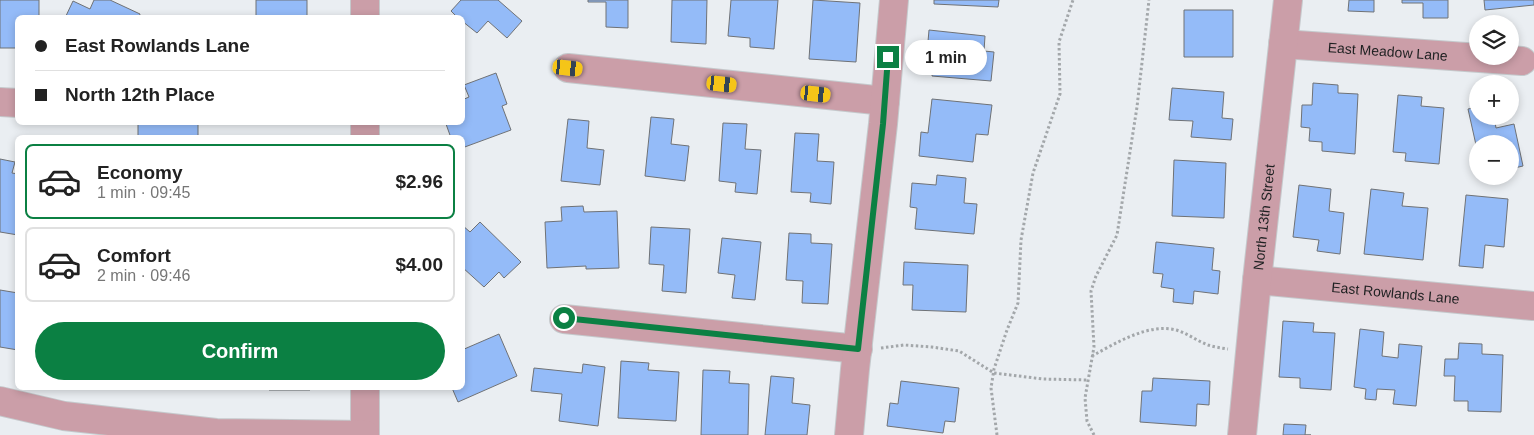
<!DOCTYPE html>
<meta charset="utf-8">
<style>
:root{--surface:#fff;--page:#f2f2f2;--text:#222;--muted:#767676;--line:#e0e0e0;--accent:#0b8043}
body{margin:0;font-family:Helvetica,sans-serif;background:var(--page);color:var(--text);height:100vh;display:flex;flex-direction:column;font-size:19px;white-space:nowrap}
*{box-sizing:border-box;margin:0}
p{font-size:16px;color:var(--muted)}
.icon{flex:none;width:28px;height:28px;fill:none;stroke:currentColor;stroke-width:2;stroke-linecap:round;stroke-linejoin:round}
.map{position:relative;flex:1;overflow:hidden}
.details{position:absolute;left:15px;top:135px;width:450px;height:255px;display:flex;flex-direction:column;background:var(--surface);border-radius:8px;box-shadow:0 2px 8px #0003}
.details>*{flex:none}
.top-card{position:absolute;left:15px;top:15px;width:450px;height:110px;border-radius:8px;box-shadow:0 2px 8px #0003;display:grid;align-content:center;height:110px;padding:0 20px;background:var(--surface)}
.fabs{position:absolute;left:1469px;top:15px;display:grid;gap:10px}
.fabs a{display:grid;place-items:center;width:50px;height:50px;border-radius:50%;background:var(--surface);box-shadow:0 2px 8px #0003;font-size:25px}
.end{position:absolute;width:22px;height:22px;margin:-11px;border:6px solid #0b8043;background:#fff;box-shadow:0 0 0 2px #fff}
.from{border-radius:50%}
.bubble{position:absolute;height:35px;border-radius:18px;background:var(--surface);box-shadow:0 2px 8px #0003;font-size:16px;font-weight:800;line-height:35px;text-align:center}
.car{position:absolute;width:15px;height:30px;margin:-15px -8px;border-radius:6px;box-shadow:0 0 4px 1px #0007;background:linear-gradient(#f5c518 24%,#345 0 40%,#f5c518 0 76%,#345 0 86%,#f5c518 0)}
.top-card b{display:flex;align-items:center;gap:18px;height:48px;font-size:19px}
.top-card b+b{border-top:1px solid var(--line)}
.top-card i{width:12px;height:12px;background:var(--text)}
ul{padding:9px 0 0;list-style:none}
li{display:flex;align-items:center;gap:15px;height:75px;margin:0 10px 8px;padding:0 10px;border:2px solid var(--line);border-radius:8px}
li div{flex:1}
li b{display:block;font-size:19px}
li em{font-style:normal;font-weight:800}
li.on{border-color:var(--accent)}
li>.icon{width:45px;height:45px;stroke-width:1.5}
.action{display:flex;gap:10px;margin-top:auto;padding:10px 20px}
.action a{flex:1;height:58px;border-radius:30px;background:var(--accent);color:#fff;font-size:20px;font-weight:800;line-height:58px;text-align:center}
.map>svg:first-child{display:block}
.building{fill:#94bbf8;stroke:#6f7276}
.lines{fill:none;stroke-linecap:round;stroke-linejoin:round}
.minor-casing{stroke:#c5c9cc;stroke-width:30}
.path{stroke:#a3a7aa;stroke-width:3;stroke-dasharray:2.5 2.5;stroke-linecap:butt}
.minor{stroke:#cb9ea8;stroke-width:28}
.route{stroke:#0b8043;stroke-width:6}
.labels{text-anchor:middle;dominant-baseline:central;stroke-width:5;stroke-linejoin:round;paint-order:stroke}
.street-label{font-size:14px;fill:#1e2021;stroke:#f8fbff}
</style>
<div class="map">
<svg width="1534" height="435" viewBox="0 0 1534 435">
<rect width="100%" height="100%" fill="#eaeef2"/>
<path class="building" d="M 0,0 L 39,0 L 39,18 L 18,18 L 18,48 L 0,48 Z
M 94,0 L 110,0 L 140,14 L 139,18 L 65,18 L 73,1 L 90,9 Z
M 256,0 L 307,0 L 307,18 L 256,18 Z
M 461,0 L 498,0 L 522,21 L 507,38 L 488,21 L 477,33 L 462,21 L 462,18 L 458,18 L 451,11 Z
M 588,0 L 628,0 L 628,28 L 606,27 L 606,2 L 588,2 Z
M 672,0 L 707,0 L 706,44 L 671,42 Z
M 731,0 L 778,0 L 774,49 L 750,47 L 750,38 L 728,36 Z
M 813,0 L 860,3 L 856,62 L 809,59 Z
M 934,0 L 999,0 L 998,7 L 934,4 Z
M 1349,0 L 1374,0 L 1374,12 L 1348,11 Z
M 1402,0 L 1448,0 L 1448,18 L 1423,18 L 1423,3 L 1402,3 Z
M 1484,0 L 1534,0 L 1534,5 L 1485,10 Z
M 1184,10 L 1233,10 L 1233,57 L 1184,57 Z
M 929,30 L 985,36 L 984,51 L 994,52 L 991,81 L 932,76 L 934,54 L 927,53 Z
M 496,73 L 507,104 L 502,106 L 511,130 L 462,148 L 462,138 L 451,138 L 446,124 L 462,122 L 462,100 L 469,97 L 464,85 Z
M 1313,83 L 1338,85 L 1338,93 L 1358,94 L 1355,154 L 1322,151 L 1322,142 L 1309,141 L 1310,128 L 1301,127 L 1302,105 L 1312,105 Z
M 1172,88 L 1224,92 L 1222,118 L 1233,119 L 1231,140 L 1191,137 L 1193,121 L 1169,120 Z
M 1398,95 L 1422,97 L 1421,106 L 1444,108 L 1439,164 L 1405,161 L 1406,153 L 1393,152 Z
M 932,99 L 992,105 L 988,135 L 976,134 L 973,162 L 919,156 L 921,132 L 928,133 Z
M 1478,107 L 1478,116 L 1494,116 L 1496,128 L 1514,124 L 1523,166 L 1510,169 L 1510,144 L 1478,144 L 1478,154 L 1468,109 Z
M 651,117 L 674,119 L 671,144 L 689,146 L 685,181 L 645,176 Z
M 568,119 L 589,121 L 587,148 L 604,150 L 600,185 L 561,181 Z
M 138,122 L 198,122 L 198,138 L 138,138 Z
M 723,123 L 747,124 L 745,149 L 761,150 L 757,194 L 735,192 L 736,183 L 719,181 Z
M 795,133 L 819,134 L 817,161 L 834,162 L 831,204 L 810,202 L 811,193 L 791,192 Z
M 0,159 L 15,162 L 12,173 L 18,174 L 18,235 L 0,232 Z
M 1174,160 L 1226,163 L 1224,218 L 1172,216 Z
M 937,175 L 966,178 L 964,203 L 977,204 L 974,234 L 915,229 L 917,208 L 910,207 L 912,183 L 936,185 Z
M 1299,185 L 1331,189 L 1329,211 L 1344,213 L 1340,254 L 1317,251 L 1319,240 L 1293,237 Z
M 1371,189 L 1404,193 L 1402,206 L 1428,208 L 1423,260 L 1364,254 Z
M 1466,195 L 1508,199 L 1504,247 L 1485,245 L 1483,268 L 1459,266 Z
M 583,206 L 584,212 L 617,211 L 619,268 L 586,269 L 586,266 L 547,268 L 545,222 L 562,221 L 561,207 Z
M 480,222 L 521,262 L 504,278 L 499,272 L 484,287 L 462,267 L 462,225 L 470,232 Z
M 651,227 L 690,229 L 686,293 L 662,291 L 664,265 L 649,264 Z
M 789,233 L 811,234 L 811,243 L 832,244 L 828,304 L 802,303 L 803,281 L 786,280 Z
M 722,238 L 761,242 L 755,300 L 732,298 L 735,275 L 718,273 Z
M 1156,242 L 1214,248 L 1212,270 L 1220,271 L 1218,294 L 1194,291 L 1193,304 L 1173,302 L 1174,289 L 1161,287 L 1163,274 L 1153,273 Z
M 904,262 L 968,265 L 966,312 L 912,310 L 913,285 L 903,285 Z
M 0,290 L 18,293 L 18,350 L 0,347 Z
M 1283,321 L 1314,323 L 1313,332 L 1335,333 L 1331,390 L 1300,388 L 1300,378 L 1279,377 Z
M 1360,329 L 1384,332 L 1382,356 L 1398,358 L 1399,344 L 1422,346 L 1416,406 L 1393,404 L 1395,390 L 1377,389 L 1376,400 L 1365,399 L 1366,389 L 1354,387 Z
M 499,334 L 517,376 L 458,402 L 452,388 L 462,388 L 462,350 Z
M 1459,343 L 1482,344 L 1482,354 L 1503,355 L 1501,412 L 1468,411 L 1468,401 L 1454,401 L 1455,376 L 1444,376 L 1445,359 L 1458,359 Z
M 621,361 L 649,363 L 648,370 L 679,372 L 676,421 L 618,418 Z
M 583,364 L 605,367 L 598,426 L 559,421 L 562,394 L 531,391 L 534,368 L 582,373 Z
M 703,370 L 730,371 L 729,383 L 749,384 L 748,435 L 701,435 Z
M 771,376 L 794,378 L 792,403 L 810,405 L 807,435 L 765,435 Z
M 1153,378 L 1210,381 L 1209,405 L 1197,404 L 1196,426 L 1140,422 L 1142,391 L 1152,391 Z
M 901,381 L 959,388 L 955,422 L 945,421 L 943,433 L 887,426 L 890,403 L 898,404 Z
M 269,388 L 310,388 L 310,390 L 269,390 Z
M 1284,424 L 1306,425 L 1305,435 L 1311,435 L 1283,435 Z"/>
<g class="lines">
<g class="minor-casing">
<g id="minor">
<path d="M 365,0 L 365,18"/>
<path id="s1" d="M 1283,44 L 1522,61"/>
<path d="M 568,68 L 885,101"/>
<path d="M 0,102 L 18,103"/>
<path d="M 365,122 L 365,138"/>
<path id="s2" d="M 1257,280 L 1533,306"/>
<path d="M 564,319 L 858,349"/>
<path d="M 365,388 L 365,435"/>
<path d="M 0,401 L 64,416 L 216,433 L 365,435"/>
<path d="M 849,435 L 855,369 L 883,124 L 894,0"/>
<path id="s3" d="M 1242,435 L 1257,280 L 1288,0"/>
</g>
</g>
<path class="path" d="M 881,348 L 904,345 L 932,347 L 959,351 L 994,373 L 1043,379 L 1088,380
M 1092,356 C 1116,343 1148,323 1176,330 C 1187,333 1197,341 1208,345 C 1214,347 1221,348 1228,349
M 997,435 L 991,388 L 994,369 L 1007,330 L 1018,303 L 1021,240 L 1033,173 L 1060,94 L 1059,42 L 1073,0
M 1094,435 L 1087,421 L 1085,398 L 1094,347 L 1091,291 L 1096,276 L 1117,235 L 1137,107 L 1149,0"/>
<use href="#minor" class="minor"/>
</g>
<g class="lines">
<path class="route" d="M 564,318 L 858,349 L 883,124 L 888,57"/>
</g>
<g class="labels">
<g class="street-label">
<text stroke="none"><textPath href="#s1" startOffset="105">East Meadow Lane</textPath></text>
<text stroke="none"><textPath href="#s3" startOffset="219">North 13th Street</textPath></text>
<text stroke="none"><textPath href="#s2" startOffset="139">East Rowlands Lane</textPath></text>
</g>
</g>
</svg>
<div class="fabs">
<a><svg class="icon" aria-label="layers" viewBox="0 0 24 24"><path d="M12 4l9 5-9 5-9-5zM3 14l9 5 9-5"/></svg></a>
<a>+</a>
<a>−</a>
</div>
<i class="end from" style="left:564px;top:318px"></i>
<i class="end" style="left:888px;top:57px"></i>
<div class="bubble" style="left:905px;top:40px;width:82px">1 min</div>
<i class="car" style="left:568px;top:68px;rotate:96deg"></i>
<i class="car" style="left:722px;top:84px;rotate:96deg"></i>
<i class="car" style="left:816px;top:94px;rotate:96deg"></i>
<div class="top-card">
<b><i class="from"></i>East Rowlands Lane</b>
<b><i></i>North 12th Place</b>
</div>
<section class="details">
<ul>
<li class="on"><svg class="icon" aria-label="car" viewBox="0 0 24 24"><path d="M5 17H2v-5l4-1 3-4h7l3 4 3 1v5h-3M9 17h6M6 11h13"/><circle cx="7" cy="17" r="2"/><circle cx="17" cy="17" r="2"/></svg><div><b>Economy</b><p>1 min · 09:45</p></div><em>$2.96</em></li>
<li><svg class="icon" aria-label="car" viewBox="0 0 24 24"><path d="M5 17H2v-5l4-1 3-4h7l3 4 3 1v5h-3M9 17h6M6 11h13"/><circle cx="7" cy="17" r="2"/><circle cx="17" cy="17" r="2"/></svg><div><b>Comfort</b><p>2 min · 09:46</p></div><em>$4.00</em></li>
</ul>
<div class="action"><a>Confirm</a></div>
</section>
</div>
